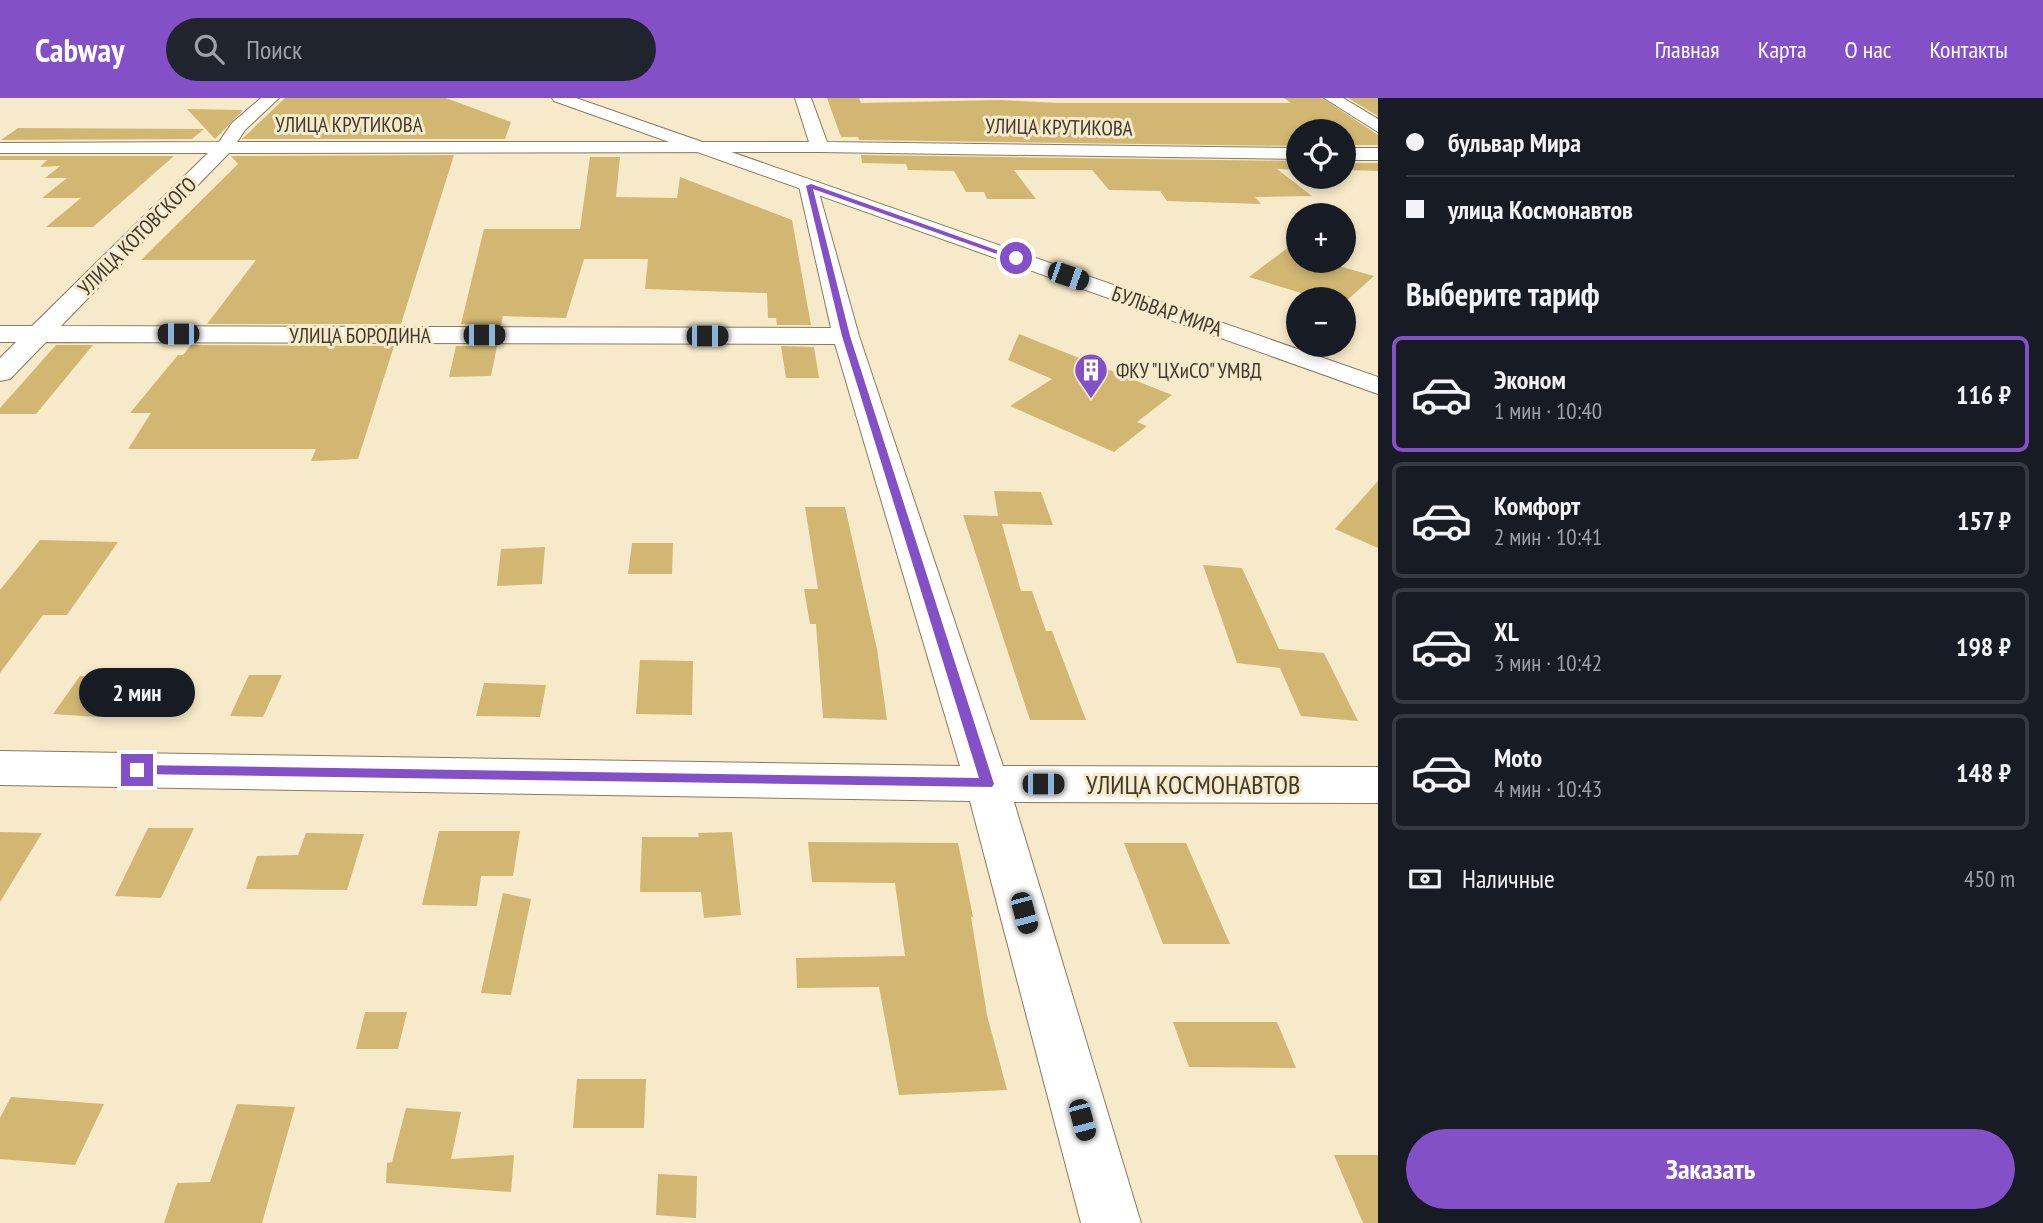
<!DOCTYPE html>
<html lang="ru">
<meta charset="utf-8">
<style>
:root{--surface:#171b24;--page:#20242c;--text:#f1f3f6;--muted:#9ea1a6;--line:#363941;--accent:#8350c8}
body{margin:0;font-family:"PT Sans Narrow",sans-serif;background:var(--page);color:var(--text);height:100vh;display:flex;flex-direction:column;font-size:26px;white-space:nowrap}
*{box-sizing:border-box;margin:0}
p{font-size:23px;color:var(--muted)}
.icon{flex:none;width:38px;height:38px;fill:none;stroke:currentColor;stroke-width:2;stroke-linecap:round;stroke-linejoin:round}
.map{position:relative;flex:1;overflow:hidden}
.panel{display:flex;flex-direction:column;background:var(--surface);width:665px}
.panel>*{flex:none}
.hud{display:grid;align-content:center;height:154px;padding:0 28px;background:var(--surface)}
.controls{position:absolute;left:1286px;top:21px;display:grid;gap:14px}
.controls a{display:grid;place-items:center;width:70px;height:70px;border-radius:50%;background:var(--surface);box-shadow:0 4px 10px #0003;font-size:35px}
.end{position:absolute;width:32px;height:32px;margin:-16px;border:9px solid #8350c8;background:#fff;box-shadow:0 0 0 4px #fff}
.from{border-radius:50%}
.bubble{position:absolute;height:49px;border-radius:24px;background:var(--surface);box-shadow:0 4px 10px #0003;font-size:23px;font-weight:800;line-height:49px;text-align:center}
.car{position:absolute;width:21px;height:42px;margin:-21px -10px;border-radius:9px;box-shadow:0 0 5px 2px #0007;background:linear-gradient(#222 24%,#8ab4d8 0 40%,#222 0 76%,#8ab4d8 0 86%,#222 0)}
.hud b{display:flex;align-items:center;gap:24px;height:66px;font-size:26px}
.hud b+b{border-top:2px solid var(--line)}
.hud i{width:18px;height:18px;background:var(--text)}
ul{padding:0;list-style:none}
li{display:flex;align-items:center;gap:21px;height:116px;margin:0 14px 10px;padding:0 14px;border:4px solid var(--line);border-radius:10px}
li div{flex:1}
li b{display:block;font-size:26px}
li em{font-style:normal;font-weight:800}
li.selected{border-color:var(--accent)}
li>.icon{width:63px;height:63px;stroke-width:1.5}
h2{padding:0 28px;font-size:32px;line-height:84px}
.pay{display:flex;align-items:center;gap:18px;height:77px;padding:0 28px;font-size:26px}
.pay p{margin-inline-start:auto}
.action{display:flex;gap:14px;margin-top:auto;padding:14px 28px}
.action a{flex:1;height:80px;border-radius:42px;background:var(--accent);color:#fff;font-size:28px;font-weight:800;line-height:80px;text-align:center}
header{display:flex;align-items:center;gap:42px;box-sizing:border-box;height:98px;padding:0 35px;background:var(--accent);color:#fff}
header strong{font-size:33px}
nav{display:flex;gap:38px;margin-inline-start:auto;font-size:24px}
.search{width:490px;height:63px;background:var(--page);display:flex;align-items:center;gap:18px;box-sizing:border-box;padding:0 24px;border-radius:38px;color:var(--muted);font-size:26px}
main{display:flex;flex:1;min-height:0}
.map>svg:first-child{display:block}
.building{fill:#d1b772}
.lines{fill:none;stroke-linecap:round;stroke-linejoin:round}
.minor-casing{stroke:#867b5e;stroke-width:2}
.major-casing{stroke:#867b5e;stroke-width:2}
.minor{fill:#fff;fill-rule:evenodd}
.major{fill:#fff;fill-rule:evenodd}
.route{fill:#8350c8}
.labels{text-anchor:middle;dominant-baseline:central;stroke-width:6;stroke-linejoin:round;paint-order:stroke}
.far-street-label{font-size:21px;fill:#3f3a2d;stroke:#f7eaca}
.far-poi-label{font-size:21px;fill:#3f3a2d;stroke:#f7eaca;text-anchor:start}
.street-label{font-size:26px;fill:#3f3a2d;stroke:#f7eaca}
</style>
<header>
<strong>Cabway</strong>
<div class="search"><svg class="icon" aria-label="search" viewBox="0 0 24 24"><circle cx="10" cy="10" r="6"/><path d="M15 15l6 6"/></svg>Поиск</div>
<nav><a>Главная</a><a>Карта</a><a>О нас</a><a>Контакты</a></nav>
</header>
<main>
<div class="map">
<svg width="1378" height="1125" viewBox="0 0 1378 1125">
<rect width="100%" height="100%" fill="#f7eaca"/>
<path class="building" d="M 285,0 L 446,0 L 511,24 L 505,41 L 242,41 Z
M 827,0 L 859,0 L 861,5 L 1001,2 L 1058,5 L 1291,5 L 1284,0 L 1322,0 L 1378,37 L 1378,47 L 1344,47 L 1344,33 L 1298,33 L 1298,48 L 859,42 L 858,39 L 841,39 Z
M 1348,0 L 1378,0 L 1378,18 Z
M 187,11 L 243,12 L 215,41 Z
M 18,30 L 204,31 L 192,41 L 1,42 Z
M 454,57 L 401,226 L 207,226 L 256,162 L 141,162 L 238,66 L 231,58 Z
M 861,57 L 1298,63 L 1298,72 L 1277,71 L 1312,98 L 1255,99 L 1261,106 L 1167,103 L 1160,93 L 1109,92 L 1092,72 L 1014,72 L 1036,101 L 987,101 L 984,94 L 966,94 L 954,73 L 908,72 L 906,66 L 862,65 Z
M 0,58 L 174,58 L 93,129 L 46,129 L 81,100 L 42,100 L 67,80 L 45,80 L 60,68 L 40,69 L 47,62 L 0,62 Z
M 590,59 L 620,59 L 616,99 L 677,100 L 680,79 L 792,122 L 811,227 L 777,227 L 776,220 L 768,220 L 767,195 L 645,191 L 648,161 L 584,161 L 566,220 L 503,218 L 501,227 L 461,226 L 484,131 L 580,131 Z
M 1344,65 L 1378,65 L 1378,73 L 1344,72 Z
M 1294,145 L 1298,150 L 1298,163 L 1321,163 L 1374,178 L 1344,205 L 1344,201 L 1321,201 L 1249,179 Z
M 1019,236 L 1172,297 L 1137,324 L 1147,328 L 1114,354 L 1010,308 L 1052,281 L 1008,262 Z
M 56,247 L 93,247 L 36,316 L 0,316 L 0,310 Z
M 191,247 L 394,248 L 358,361 L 311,363 L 316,351 L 128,351 L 151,315 L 130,315 L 178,257 L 183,257 Z
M 456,248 L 497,248 L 491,278 L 449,279 Z
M 781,248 L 814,249 L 819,280 L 786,280 Z
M 1378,383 L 1378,450 L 1335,431 Z
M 994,393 L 1041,394 L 1053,427 L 1002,426 L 1021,493 L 1032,493 L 1046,533 L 1052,533 L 1086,622 L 1030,622 L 963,417 L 998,418 Z
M 805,409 L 845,409 L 877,551 L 887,622 L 823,620 L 816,526 L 810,526 L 804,491 L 818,491 Z
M 40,442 L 118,444 L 67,517 L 43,517 L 0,575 L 0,492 Z
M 632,445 L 673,445 L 672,476 L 628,476 Z
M 545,449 L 542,486 L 497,488 L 501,451 Z
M 1203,467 L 1242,470 L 1279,551 L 1324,555 L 1358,623 L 1301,618 L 1280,570 L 1237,565 Z
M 640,562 L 693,563 L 692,617 L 636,616 Z
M 249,577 L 282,577 L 263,619 L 230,618 Z
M 80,578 L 124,580 L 98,619 L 53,616 Z
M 484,585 L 546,587 L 540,619 L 476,618 Z
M 148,730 L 194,730 L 161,800 L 115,798 Z
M 439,733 L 520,733 L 513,778 L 481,778 L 477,808 L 422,807 Z
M 0,734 L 42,735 L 0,804 Z
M 732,734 L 741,817 L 704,820 L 701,794 L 640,794 L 642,739 L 699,739 L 698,735 Z
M 306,735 L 364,736 L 347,792 L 246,791 L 257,758 L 298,757 Z
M 808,744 L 958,745 L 973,819 L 971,819 L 987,917 L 1007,992 L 899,997 L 879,889 L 797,890 L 796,860 L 905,858 L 895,785 L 812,784 Z
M 1124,745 L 1186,745 L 1230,846 L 1163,846 Z
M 503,795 L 531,801 L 511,897 L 481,895 Z
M 365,914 L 407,914 L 398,951 L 356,951 Z
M 1173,924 L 1277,924 L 1296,970 L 1189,969 Z
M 577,981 L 646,981 L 644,1030 L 573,1030 Z
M 11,999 L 104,1006 L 75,1067 L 0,1061 L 0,1020 Z
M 237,1006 L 295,1009 L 262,1125 L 164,1125 L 177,1085 L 210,1084 Z
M 406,1010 L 461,1014 L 451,1061 L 514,1057 L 511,1094 L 386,1085 L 387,1065 L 392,1064 Z
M 1334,1057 L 1378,1057 L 1378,1125 L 1363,1125 Z
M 658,1076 L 697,1078 L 696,1120 L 656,1117 Z"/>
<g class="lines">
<g class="minor-casing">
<path id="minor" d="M 261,0 L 279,0 L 245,32 L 237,44 L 809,44 L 795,0 L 811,0 L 827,44 L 1298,50 L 1298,61 L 820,54 L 229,55 L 61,228 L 831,230 L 799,88 L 802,84 L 816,84 L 859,238 L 1003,668 L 1378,669 L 1378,705 L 1014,704 L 1141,1125 L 1081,1125 L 970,703 L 0,687 L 0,653 L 960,668 L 835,246 L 46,244 L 10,281 L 0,283 L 0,260 L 16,244 L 0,244 L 0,228 L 32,228 L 208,55 L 0,55 L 0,45 L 219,44 L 232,25 Z
M 1324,0 L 1343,0 L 1378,21 L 1378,34 Z
M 1344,50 L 1378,50 L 1378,62 L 1344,62 Z"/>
</g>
<g class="major-casing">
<path id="major" d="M 552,0 L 576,0 L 1378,279 L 1378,296 L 554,3 Z"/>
</g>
<use href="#minor" class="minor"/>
<use href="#major" class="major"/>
</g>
<path class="route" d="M 811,86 L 1019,160 L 1014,162 L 813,91 L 850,238 L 994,686 L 992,689 L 133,676 L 131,672 L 137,667 L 979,680 L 842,238 L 806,88 Z"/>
<defs>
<g id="building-pin" transform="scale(1.75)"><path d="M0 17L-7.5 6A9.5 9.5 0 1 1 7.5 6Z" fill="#8350c8" stroke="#f7eaca"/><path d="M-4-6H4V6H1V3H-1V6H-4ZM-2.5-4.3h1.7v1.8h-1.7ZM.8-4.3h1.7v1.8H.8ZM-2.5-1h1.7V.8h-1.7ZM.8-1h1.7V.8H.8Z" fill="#fff"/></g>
</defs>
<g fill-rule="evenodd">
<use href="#building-pin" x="1091" y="272"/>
</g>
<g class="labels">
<g class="far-street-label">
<text x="349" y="26">УЛИЦА КРУТИКОВА</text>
<text transform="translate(1059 29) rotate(1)">УЛИЦА КРУТИКОВА</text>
<text transform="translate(137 138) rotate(-45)">УЛИЦА КОТОВСКОГО</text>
<text transform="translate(1167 213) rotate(19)">БУЛЬВАР МИРА</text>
<text x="360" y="237">УЛИЦА БОРОДИНА</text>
</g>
<g class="far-poi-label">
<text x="1116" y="272">ФКУ "ЦХиСО" УМВД</text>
</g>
<g class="street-label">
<text x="1193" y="686">УЛИЦА КОСМОНАВТОВ</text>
</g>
</g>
</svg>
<div class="controls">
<a><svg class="icon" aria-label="locate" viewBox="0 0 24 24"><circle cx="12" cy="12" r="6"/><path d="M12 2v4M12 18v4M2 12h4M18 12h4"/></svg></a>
<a>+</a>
<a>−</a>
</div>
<i class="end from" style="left:1016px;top:160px"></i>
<i class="end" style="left:137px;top:672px"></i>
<div class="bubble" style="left:79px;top:570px;width:116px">2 мин</div>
<i class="car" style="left:1068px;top:178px;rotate:109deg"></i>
<i class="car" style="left:178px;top:236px;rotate:270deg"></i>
<i class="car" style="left:484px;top:237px;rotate:90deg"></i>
<i class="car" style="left:707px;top:238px;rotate:90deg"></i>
<i class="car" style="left:1043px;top:686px;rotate:90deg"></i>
<i class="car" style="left:1024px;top:815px;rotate:165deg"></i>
<i class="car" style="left:1082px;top:1022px;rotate:165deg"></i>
</div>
<section class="panel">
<div class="hud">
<b><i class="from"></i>бульвар Мира</b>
<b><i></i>улица Космонавтов</b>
</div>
<h2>Выберите тариф</h2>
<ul>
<li class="selected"><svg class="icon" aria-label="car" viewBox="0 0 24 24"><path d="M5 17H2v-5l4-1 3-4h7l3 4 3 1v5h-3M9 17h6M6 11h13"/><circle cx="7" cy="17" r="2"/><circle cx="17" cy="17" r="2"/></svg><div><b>Эконом</b><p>1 мин · 10:40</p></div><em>116 ₽</em></li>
<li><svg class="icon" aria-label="car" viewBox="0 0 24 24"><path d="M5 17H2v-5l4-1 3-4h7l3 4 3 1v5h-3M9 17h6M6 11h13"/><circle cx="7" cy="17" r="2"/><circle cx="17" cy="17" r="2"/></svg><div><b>Комфорт</b><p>2 мин · 10:41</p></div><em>157 ₽</em></li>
<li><svg class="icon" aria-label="car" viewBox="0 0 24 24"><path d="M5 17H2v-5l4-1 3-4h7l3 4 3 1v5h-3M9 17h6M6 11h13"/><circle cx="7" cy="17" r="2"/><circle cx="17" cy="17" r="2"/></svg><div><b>XL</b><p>3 мин · 10:42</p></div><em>198 ₽</em></li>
<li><svg class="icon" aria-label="car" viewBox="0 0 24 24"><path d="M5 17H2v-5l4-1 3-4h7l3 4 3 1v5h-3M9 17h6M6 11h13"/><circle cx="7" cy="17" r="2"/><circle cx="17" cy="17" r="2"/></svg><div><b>Moto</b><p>4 мин · 10:43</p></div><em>148 ₽</em></li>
</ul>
<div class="pay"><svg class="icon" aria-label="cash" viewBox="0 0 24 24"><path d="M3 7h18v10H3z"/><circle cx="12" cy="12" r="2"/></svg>Наличные<p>450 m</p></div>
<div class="action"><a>Заказать</a></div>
</section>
</main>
